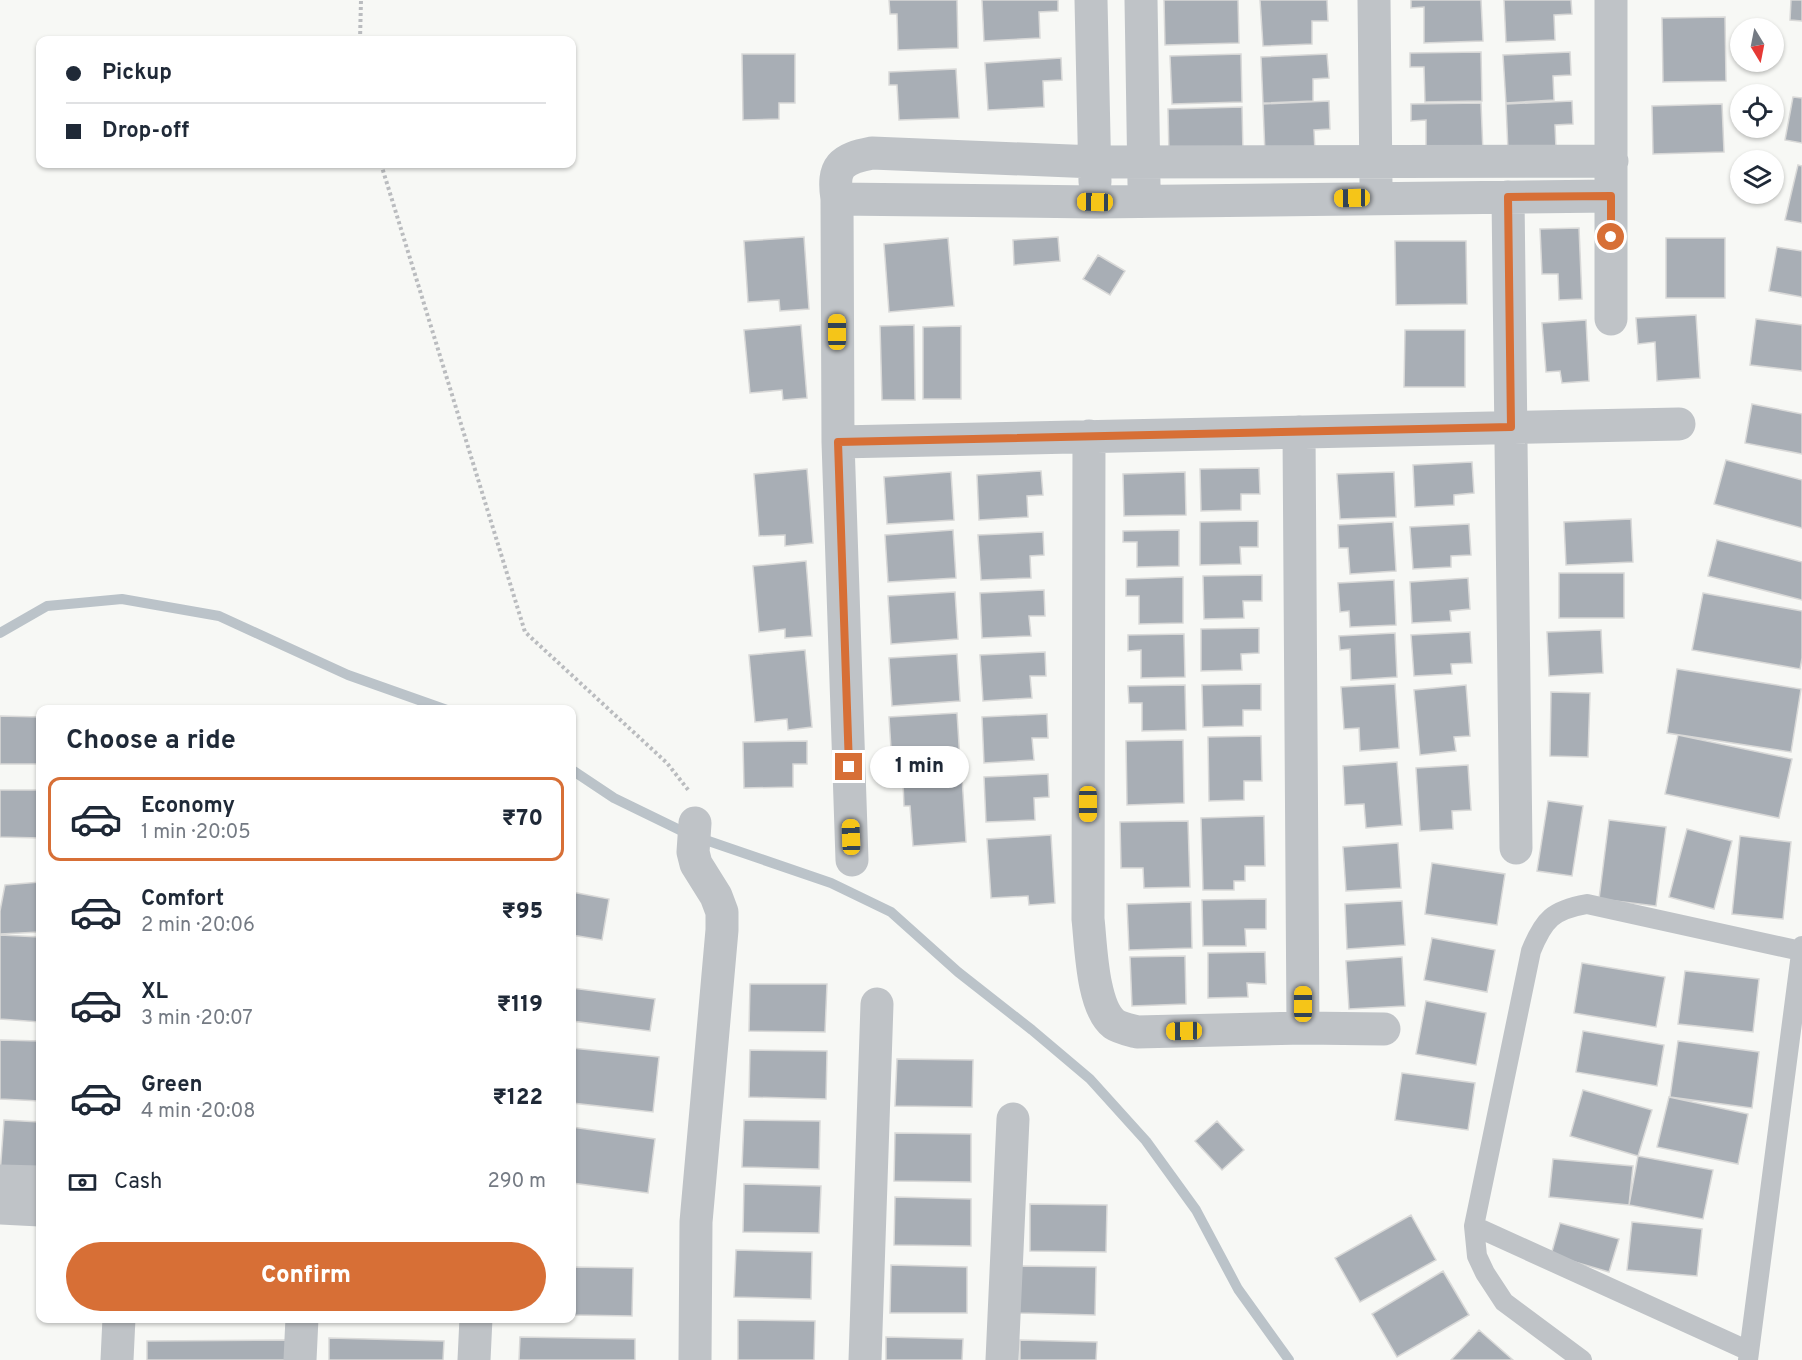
<!DOCTYPE html>
<meta charset="utf-8">
<style>
:root{--surface:#fff;--page:#f6f6f7;--text:#1f2937;--muted:#747a83;--line:#e0e1e3;--accent:#d76f36}
body{margin:0;font-family:Overpass,sans-serif;background:var(--page);color:var(--text);height:100vh;display:flex;flex-direction:column;font-size:22px;white-space:nowrap}
*{box-sizing:border-box;margin:0}
p{font-size:20px;color:var(--muted)}
.icon{flex:none;width:33px;height:33px;fill:none;stroke:currentColor;stroke-width:2;stroke-linecap:round;stroke-linejoin:round}
.map{position:relative;flex:1;overflow:hidden}
.details{position:absolute;left:36px;top:705px;width:540px;height:618px;display:flex;flex-direction:column;background:var(--surface);border-radius:12px;box-shadow:0 2px 4px #0004}
.details>*{flex:none}
.banner{position:absolute;left:36px;top:36px;width:540px;height:132px;border-radius:12px;box-shadow:0 2px 4px #0004;display:grid;align-content:center;height:132px;padding:0 30px;background:var(--surface)}
.needle{width:39px;rotate:170deg}
.fabs{position:absolute;left:1730px;top:18px;display:grid;gap:12px}
.fabs a{display:grid;place-items:center;width:54px;height:54px;border-radius:50%;background:var(--surface);box-shadow:0 2px 4px #0004;font-size:30px}
.end{position:absolute;width:27px;height:27px;margin:-14px;border:8px solid #d76f36;background:#fff;box-shadow:0 0 0 3px #fff}
.from{border-radius:50%}
.bubble{position:absolute;height:42px;border-radius:21px;background:var(--surface);box-shadow:0 2px 4px #0004;font-size:20px;font-weight:800;line-height:42px;text-align:center}
.car{position:absolute;width:18px;height:36px;margin:-18px -9px;border-radius:8px;box-shadow:0 0 4px 2px #0007;background:linear-gradient(#f5c518 24%,#345 0 40%,#f5c518 0 76%,#345 0 86%,#f5c518 0)}
.banner b{display:flex;align-items:center;gap:21px;height:57px;font-size:22px}
.banner b+b{border-top:2px solid var(--line)}
.banner i{width:15px;height:15px;background:var(--text)}
ul{padding:0;list-style:none}
li{display:flex;align-items:center;gap:18px;height:84px;margin:0 12px 9px;padding:0 18px;border:3px solid transparent;border-radius:12px}
li div{flex:1}
li b{display:block;font-size:22px}
li em{font-style:normal;font-weight:800}
li.current{border-color:var(--accent)}
li>.icon{width:54px;height:54px;stroke-width:1.5}
h2{padding:0 30px;font-size:27px;line-height:72px}
.pay{display:flex;align-items:center;gap:15px;height:66px;padding:0 30px;font-size:22px}
.pay p{margin-inline-start:auto}
.action{display:flex;gap:12px;margin-top:auto;padding:12px 30px}
.action a{flex:1;height:69px;border-radius:36px;background:var(--accent);color:#fff;font-size:24px;font-weight:800;line-height:69px;text-align:center}
.map>svg:first-child{display:block}
.lines{fill:none;stroke-linecap:round;stroke-linejoin:round}
.stream{stroke:#bbc3c9;stroke-width:10}
.building{fill:#a8aeb5;stroke:#d9d9d8;stroke-width:1.5}
.path{stroke:#babcbf;stroke-width:4;stroke-dasharray:3 3;stroke-linecap:butt}
.service{stroke:#bfc3c7;stroke-width:20}
.minor{stroke:#bfc3c7;stroke-width:33}
.route{stroke:#d76f36;stroke-width:8}
</style>
<div class="map">
<svg width="1802" height="1360" viewBox="0 0 1802 1360">
<rect width="100%" height="100%" fill="#f7f8f5"/>
<g class="lines">
<path class="stream" d="M 0,633 L 47,606 L 122,599 L 219,616 L 348,675 L 447,710
M 572,770 L 614,798 L 688,834 L 831,883 L 891,912 L 958,972 L 1032,1030 L 1090,1079 L 1146,1141 L 1196,1210 L 1238,1289 L 1289,1360"/>
</g>
<path class="building" d="M 889,0 L 957,0 L 958,48 L 898,50 L 897,14 L 890,14 Z
M 982,0 L 1058,0 L 1058,11 L 1039,12 L 1040,38 L 984,41 Z
M 1164,0 L 1238,0 L 1239,43 L 1165,45 Z
M 1260,0 L 1327,0 L 1328,21 L 1312,21 L 1312,44 L 1263,46 Z
M 1411,0 L 1481,0 L 1483,41 L 1424,43 L 1424,7 L 1411,8 Z
M 1504,0 L 1571,0 L 1572,14 L 1554,15 L 1555,40 L 1506,42 Z
M 1791,0 L 1802,0 L 1802,21 L 1790,20 Z
M 1725,17 L 1726,81 L 1663,82 L 1662,18 Z
M 1481,52 L 1482,101 L 1425,102 L 1424,67 L 1410,67 L 1410,53 Z
M 1570,52 L 1571,75 L 1553,76 L 1554,100 L 1506,103 L 1503,55 Z
M 742,54 L 795,54 L 795,103 L 779,103 L 779,119 L 743,120 Z
M 1241,54 L 1242,102 L 1172,104 L 1170,56 Z
M 1327,54 L 1329,78 L 1313,79 L 1313,101 L 1263,103 L 1261,57 Z
M 1061,58 L 1062,80 L 1043,81 L 1044,107 L 988,110 L 985,63 Z
M 956,69 L 959,118 L 899,120 L 897,85 L 889,85 L 889,72 Z
M 1793,97 L 1802,98 L 1802,143 L 1785,140 Z
M 1329,101 L 1330,129 L 1314,130 L 1315,152 L 1265,154 L 1263,104 Z
M 1572,101 L 1573,124 L 1555,125 L 1556,149 L 1508,151 L 1506,104 Z
M 1481,103 L 1483,153 L 1426,154 L 1426,120 L 1411,121 L 1411,104 Z
M 1722,104 L 1724,152 L 1653,154 L 1652,106 Z
M 1242,107 L 1243,154 L 1169,156 L 1168,109 Z
M 1798,165 L 1802,166 L 1802,223 L 1785,220 Z
M 1579,228 L 1582,299 L 1559,300 L 1558,274 L 1542,274 L 1540,229 Z
M 804,237 L 809,309 L 780,311 L 779,300 L 748,302 L 744,241 Z
M 1058,237 L 1060,261 L 1014,265 L 1013,240 Z
M 948,238 L 954,306 L 889,312 L 884,244 Z
M 1666,238 L 1725,238 L 1725,298 L 1666,298 Z
M 1395,241 L 1466,241 L 1467,304 L 1396,305 Z
M 1777,247 L 1802,251 L 1802,297 L 1769,291 Z
M 1098,255 L 1125,271 L 1110,295 L 1083,279 Z
M 1696,315 L 1700,378 L 1657,381 L 1655,342 L 1638,344 L 1636,318 Z
M 1756,319 L 1802,325 L 1802,371 L 1750,365 Z
M 1586,320 L 1589,381 L 1562,383 L 1560,371 L 1546,372 L 1542,323 Z
M 801,325 L 807,398 L 783,400 L 782,390 L 750,393 L 744,330 Z
M 914,325 L 915,400 L 882,400 L 880,326 Z
M 961,326 L 961,399 L 923,399 L 923,327 Z
M 1405,330 L 1465,330 L 1465,387 L 1404,387 Z
M 1752,404 L 1802,414 L 1802,454 L 1745,443 Z
M 1726,460 L 1802,480 L 1802,528 L 1714,504 Z
M 1472,462 L 1474,493 L 1454,495 L 1454,505 L 1415,507 L 1413,465 Z
M 1259,468 L 1260,494 L 1241,494 L 1241,510 L 1201,511 L 1200,469 Z
M 807,469 L 813,543 L 785,546 L 785,535 L 759,536 L 754,474 Z
M 1041,471 L 1043,495 L 1027,496 L 1028,517 L 979,520 L 977,475 Z
M 951,472 L 954,520 L 887,524 L 884,477 Z
M 1185,472 L 1186,515 L 1124,516 L 1123,474 Z
M 1394,472 L 1396,517 L 1340,519 L 1337,474 Z
M 1631,519 L 1633,562 L 1566,565 L 1564,522 Z
M 1258,521 L 1258,547 L 1240,547 L 1241,564 L 1200,565 L 1200,522 Z
M 1393,522 L 1396,571 L 1350,574 L 1348,548 L 1339,548 L 1338,525 Z
M 1469,524 L 1471,555 L 1451,556 L 1451,567 L 1413,569 L 1410,527 Z
M 953,530 L 956,578 L 888,582 L 885,535 Z
M 1179,530 L 1179,566 L 1137,567 L 1137,542 L 1123,542 L 1123,531 Z
M 1043,532 L 1044,555 L 1030,556 L 1031,578 L 981,580 L 978,535 Z
M 1717,540 L 1802,562 L 1802,600 L 1708,576 Z
M 806,561 L 812,636 L 785,638 L 785,629 L 759,632 L 753,566 Z
M 1559,573 L 1624,573 L 1624,618 L 1559,618 Z
M 1262,575 L 1262,601 L 1243,601 L 1244,618 L 1204,619 L 1203,576 Z
M 1183,577 L 1183,623 L 1139,624 L 1139,596 L 1126,596 L 1126,579 Z
M 1468,578 L 1470,609 L 1450,611 L 1451,621 L 1412,623 L 1410,582 Z
M 1394,580 L 1396,625 L 1350,627 L 1349,611 L 1340,612 L 1338,583 Z
M 1044,590 L 1045,616 L 1029,616 L 1031,636 L 982,638 L 980,593 Z
M 955,592 L 958,639 L 891,644 L 888,596 Z
M 1703,593 L 1802,611 L 1802,658 L 1800,669 L 1692,650 Z
M 1259,628 L 1259,653 L 1241,654 L 1242,670 L 1201,671 L 1201,629 Z
M 1601,630 L 1603,673 L 1549,676 L 1547,632 Z
M 1470,632 L 1472,663 L 1451,664 L 1452,674 L 1414,676 L 1411,635 Z
M 1395,633 L 1397,677 L 1351,680 L 1350,649 L 1340,650 L 1339,636 Z
M 1184,634 L 1185,677 L 1141,678 L 1141,650 L 1128,651 L 1128,635 Z
M 805,650 L 812,727 L 788,730 L 787,719 L 755,722 L 749,655 Z
M 1045,652 L 1046,676 L 1030,676 L 1032,698 L 983,701 L 980,655 Z
M 957,654 L 960,701 L 892,706 L 889,658 Z
M 1677,669 L 1801,689 L 1791,752 L 1667,733 Z
M 1261,684 L 1261,710 L 1243,710 L 1243,726 L 1203,727 L 1202,685 Z
M 1395,684 L 1399,748 L 1360,751 L 1359,728 L 1344,729 L 1341,687 Z
M 1185,685 L 1186,730 L 1142,731 L 1142,703 L 1129,703 L 1128,686 Z
M 1466,685 L 1470,736 L 1454,737 L 1456,751 L 1420,755 L 1414,690 Z
M 1551,692 L 1590,693 L 1588,757 L 1550,756 Z
M 957,713 L 960,760 L 892,765 L 889,717 Z
M 1047,714 L 1048,738 L 1032,738 L 1034,760 L 984,763 L 982,717 Z
M 0,716 L 40,717 L 40,764 L 0,764 Z
M 1678,735 L 1792,759 L 1779,818 L 1665,794 Z
M 1261,736 L 1262,781 L 1244,781 L 1244,800 L 1209,801 L 1208,737 Z
M 1183,740 L 1184,803 L 1127,805 L 1126,741 Z
M 807,741 L 807,764 L 793,764 L 793,787 L 744,788 L 743,742 Z
M 1397,762 L 1402,825 L 1366,828 L 1364,804 L 1345,805 L 1343,766 Z
M 1468,765 L 1471,810 L 1452,811 L 1453,829 L 1420,831 L 1416,768 Z
M 1048,774 L 1049,797 L 1034,798 L 1035,820 L 986,822 L 984,777 Z
M 962,777 L 966,842 L 913,846 L 910,806 L 904,806 L 903,782 Z
M 0,790 L 40,790 L 40,838 L 0,837 Z
M 1548,801 L 1583,806 L 1572,876 L 1537,871 Z
M 1264,816 L 1265,866 L 1245,866 L 1245,881 L 1234,881 L 1234,890 L 1203,890 L 1201,818 Z
M 1609,820 L 1666,827 L 1656,906 L 1599,899 Z
M 1188,821 L 1190,887 L 1144,888 L 1143,868 L 1121,868 L 1120,822 Z
M 1687,829 L 1732,841 L 1714,909 L 1669,897 Z
M 1051,835 L 1055,903 L 1029,905 L 1028,896 L 991,898 L 987,839 Z
M 1740,836 L 1791,842 L 1783,919 L 1732,914 Z
M 1398,843 L 1401,888 L 1346,891 L 1343,847 Z
M 1432,863 L 1505,874 L 1497,925 L 1425,914 Z
M 40,882 L 40,932 L 0,934 L 0,911 L 5,885 Z
M 572,892 L 609,899 L 602,940 L 572,935 Z
M 1266,899 L 1266,929 L 1245,929 L 1246,946 L 1203,946 L 1202,900 Z
M 1402,901 L 1405,945 L 1347,949 L 1345,904 Z
M 1191,902 L 1192,948 L 1129,950 L 1127,904 Z
M 0,935 L 40,937 L 40,1022 L 0,1019 Z
M 1432,938 L 1495,950 L 1487,992 L 1424,980 Z
M 1265,952 L 1266,984 L 1247,983 L 1248,997 L 1208,998 L 1208,953 Z
M 1185,956 L 1186,1004 L 1132,1006 L 1130,957 Z
M 1402,957 L 1405,1006 L 1349,1009 L 1346,961 Z
M 1582,963 L 1665,977 L 1656,1027 L 1574,1013 Z
M 1685,971 L 1759,979 L 1753,1032 L 1678,1024 Z
M 750,984 L 827,984 L 825,1032 L 749,1031 Z
M 572,988 L 655,999 L 650,1031 L 572,1021 Z
M 1426,1001 L 1486,1013 L 1476,1065 L 1416,1054 Z
M 1583,1031 L 1664,1045 L 1657,1086 L 1576,1072 Z
M 0,1040 L 40,1041 L 40,1101 L 0,1099 Z
M 1678,1041 L 1759,1052 L 1752,1108 L 1670,1097 Z
M 572,1048 L 659,1057 L 653,1112 L 572,1103 Z
M 750,1050 L 827,1051 L 826,1099 L 749,1097 Z
M 897,1059 L 973,1060 L 972,1107 L 895,1106 Z
M 1402,1073 L 1475,1083 L 1468,1130 L 1395,1120 Z
M 1583,1090 L 1652,1110 L 1638,1156 L 1570,1136 Z
M 1669,1097 L 1748,1114 L 1738,1164 L 1657,1147 Z
M 4,1120 L 40,1122 L 40,1176 L 0,1174 Z
M 744,1120 L 820,1121 L 819,1169 L 742,1167 Z
M 1217,1121 L 1244,1150 L 1222,1170 L 1195,1141 Z
M 572,1127 L 655,1139 L 648,1193 L 572,1183 Z
M 895,1133 L 971,1134 L 971,1182 L 894,1181 Z
M 1638,1156 L 1713,1170 L 1703,1219 L 1629,1205 Z
M 1553,1159 L 1633,1166 L 1629,1205 L 1549,1197 Z
M 744,1184 L 821,1186 L 819,1233 L 743,1232 Z
M 895,1197 L 971,1199 L 971,1246 L 894,1245 Z
M 1030,1204 L 1107,1205 L 1106,1252 L 1030,1251 Z
M 1411,1215 L 1436,1260 L 1360,1302 L 1335,1258 Z
M 1632,1222 L 1702,1229 L 1697,1276 L 1627,1270 Z
M 1560,1223 L 1619,1239 L 1609,1272 L 1551,1255 Z
M 736,1250 L 812,1252 L 811,1299 L 734,1297 Z
M 891,1265 L 967,1267 L 967,1313 L 890,1313 Z
M 1020,1266 L 1096,1267 L 1095,1315 L 1019,1313 Z
M 572,1267 L 633,1268 L 632,1316 L 572,1315 Z
M 1443,1271 L 1469,1315 L 1397,1357 L 1372,1314 Z
M 738,1320 L 815,1321 L 814,1360 L 738,1360 Z
M 1479,1330 L 1513,1360 L 1451,1360 Z
M 520,1337 L 635,1339 L 635,1360 L 519,1360 Z
M 886,1337 L 963,1339 L 962,1360 L 886,1360 Z
M 329,1338 L 444,1341 L 443,1360 L 329,1360 Z
M 288,1340 L 288,1360 L 147,1360 L 147,1341 Z
M 1020,1340 L 1097,1342 L 1096,1360 L 1020,1360 Z"/>
<g class="lines">
<path class="path" d="M 360,40 L 361,0
M 381,164 L 525,632 L 667,763 L 689,791"/>
<path class="service" d="M 1474,1226 L 1749,1351
M 1582,1360 L 1504,1302 L 1485,1273 L 1477,1256 L 1474,1226 L 1531,951 C 1544,919 1553,910 1587,904 L 1801,951
M 1748,1360 L 1802,946"/>
<path class="minor" d="M 1091,0 L 1095,182
M 1141,0 L 1144,184
M 1374,0 L 1376,184
M 1508,197 L 1516,848
M 837,199 L 1095,202 L 1611,196
M 1611,319 L 1611,0
M 1299,432 L 1303,1028
M 1089,436 L 1088,919 C 1091,945 1092,1007 1114,1024 C 1120,1028 1130,1030 1137,1032 L 1303,1028 L 1384,1029
M 838,442 L 1679,424
M 852,860 L 838,442 L 837,199 C 832,166 841,159 872,153 L 1095,162 L 1612,161
M 0,1181 L 40,1182
M 0,1208 L 40,1210
M 117,1360 L 119,1318
M 300,1360 L 302,1318
M 474,1360 L 476,1318
M 695,1360 L 696,1222 L 722,930 L 722,912 L 716,896 L 696,864 L 693,852 L 695,823
M 865,1360 L 877,1004
M 1002,1360 L 1013,1119"/>
</g>
<g class="lines">
<path class="route" d="M 849,767 L 838,442 L 1511,427 L 1508,197 L 1611,196 L 1611,237"/>
</g>
</svg>
<div class="fabs">
<a><svg class="needle" viewBox="-14 -14 28 28"><path d="M0-13l5 13h-10z" fill="#e53935"/><path d="M0 13l5-13h-10z" fill="#747a83"/></svg></a>
<a><svg class="icon" aria-label="locate" viewBox="0 0 24 24"><circle cx="12" cy="12" r="6"/><path d="M12 2v4M12 18v4M2 12h4M18 12h4"/></svg></a>
<a><svg class="icon" aria-label="layers" viewBox="0 0 24 24"><path d="M12 4l9 5-9 5-9-5zM3 14l9 5 9-5"/></svg></a>
</div>
<i class="end from" style="left:1611px;top:237px"></i>
<i class="end" style="left:849px;top:767px"></i>
<div class="bubble" style="left:870px;top:746px;width:99px">1 min</div>
<i class="car" style="left:1352px;top:198px;rotate:269deg"></i>
<i class="car" style="left:1095px;top:202px;rotate:271deg"></i>
<i class="car" style="left:837px;top:332px;rotate:0deg"></i>
<i class="car" style="left:1088px;top:804px;rotate:180deg"></i>
<i class="car" style="left:851px;top:837px;rotate:358deg"></i>
<i class="car" style="left:1303px;top:1004px;rotate:0deg"></i>
<i class="car" style="left:1184px;top:1031px;rotate:269deg"></i>
<div class="banner">
<b><i class="from"></i>Pickup</b>
<b><i></i>Drop-off</b>
</div>
<section class="details">
<h2>Choose a ride</h2>
<ul>
<li class="current"><svg class="icon" aria-label="car" viewBox="0 0 24 24"><path d="M5 17H2v-5l4-1 3-4h7l3 4 3 1v5h-3M9 17h6M6 11h13"/><circle cx="7" cy="17" r="2"/><circle cx="17" cy="17" r="2"/></svg><div><b>Economy</b><p>1 min · 20:05</p></div><em>₹70</em></li>
<li><svg class="icon" aria-label="car" viewBox="0 0 24 24"><path d="M5 17H2v-5l4-1 3-4h7l3 4 3 1v5h-3M9 17h6M6 11h13"/><circle cx="7" cy="17" r="2"/><circle cx="17" cy="17" r="2"/></svg><div><b>Comfort</b><p>2 min · 20:06</p></div><em>₹95</em></li>
<li><svg class="icon" aria-label="car" viewBox="0 0 24 24"><path d="M5 17H2v-5l4-1 3-4h7l3 4 3 1v5h-3M9 17h6M6 11h13"/><circle cx="7" cy="17" r="2"/><circle cx="17" cy="17" r="2"/></svg><div><b>XL</b><p>3 min · 20:07</p></div><em>₹119</em></li>
<li><svg class="icon" aria-label="car" viewBox="0 0 24 24"><path d="M5 17H2v-5l4-1 3-4h7l3 4 3 1v5h-3M9 17h6M6 11h13"/><circle cx="7" cy="17" r="2"/><circle cx="17" cy="17" r="2"/></svg><div><b>Green</b><p>4 min · 20:08</p></div><em>₹122</em></li>
</ul>
<div class="pay"><svg class="icon" aria-label="cash" viewBox="0 0 24 24"><path d="M3 7h18v10H3z"/><circle cx="12" cy="12" r="2"/></svg>Cash<p>290 m</p></div>
<div class="action"><a>Confirm</a></div>
</section>
</div>
